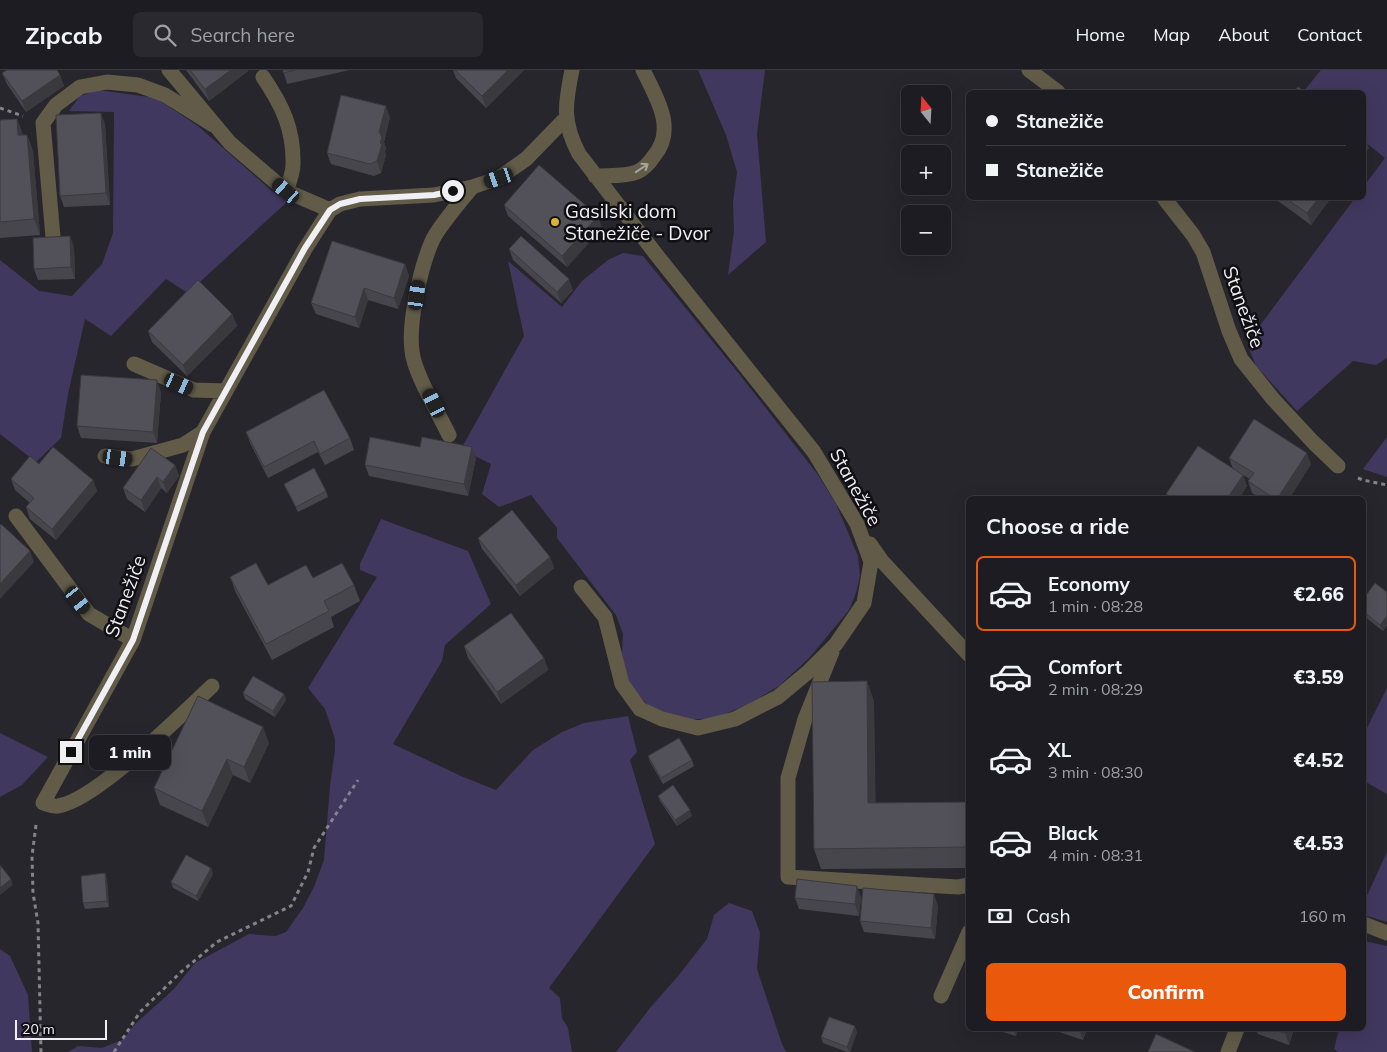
<!DOCTYPE html>
<meta charset="utf-8">
<style>
:root{--surface:#1d1c22;--page:#2a292f;--text:#f1f3f6;--muted:#a0a1a5;--line:#3b3a40;--accent:#ea580c}
body{margin:0;font-family:Mulish,sans-serif;background:var(--page);color:var(--text);height:100vh;display:flex;flex-direction:column;font-size:19px;white-space:nowrap}
*{box-sizing:border-box;margin:0}
p{font-size:16px;color:var(--muted)}
.icon{flex:none;width:28px;height:28px;fill:none;stroke:currentColor;stroke-width:2;stroke-linecap:round;stroke-linejoin:round}
.map{position:relative;flex:1;overflow:hidden}
.drawer{position:absolute;left:966px;top:426px;width:400px;height:535px;display:flex;flex-direction:column;background:var(--surface);border-radius:8px;box-shadow:0 5px 20px #0002,0 0 0 1px var(--line)}
.drawer>*{flex:none}
.banner{position:absolute;left:966px;top:20px;width:400px;height:110px;border-radius:8px;box-shadow:0 5px 20px #0002,0 0 0 1px var(--line);display:grid;align-content:center;height:110px;padding:0 20px;background:var(--surface)}
.needle{width:32px;rotate:342deg}
.tools{position:absolute;left:901px;top:15px;display:grid;gap:10px}
.tools a{display:grid;place-items:center;width:50px;height:50px;border-radius:8px;background:var(--surface);box-shadow:0 5px 20px #0002,0 0 0 1px var(--line);font-size:25px}
.scale{position:absolute;left:15px;bottom:12px;width:92px;box-sizing:border-box;padding-left:5px;border:2px solid #f0eff4;border-top:0;font-size:14px;line-height:18px;white-space:nowrap;color:#f0eff4;-webkit-text-stroke:4px #100f13;paint-order:stroke}
.end{position:absolute;width:22px;height:22px;margin:-11px;border:6px solid #f0eff4;background:#111;box-shadow:0 0 0 2px #111}
.from{border-radius:50%}
.bubble{position:absolute;height:35px;border-radius:8px;background:var(--surface);box-shadow:0 5px 20px #0002,0 0 0 1px var(--line);font-size:16px;font-weight:800;line-height:35px;text-align:center}
.car{position:absolute;width:15px;height:30px;margin:-15px -8px;border-radius:6px;box-shadow:0 0 4px 1px #0007;background:linear-gradient(#222 24%,#8ab4d8 0 40%,#222 0 76%,#8ab4d8 0 86%,#222 0)}
.banner b{display:flex;align-items:center;gap:18px;height:48px;font-size:19px}
.banner b+b{border-top:1px solid var(--line)}
.banner i{width:12px;height:12px;background:var(--text)}
ul{padding:0;list-style:none}
li{display:flex;align-items:center;gap:15px;height:75px;margin:0 10px 8px;padding:0 10px;border:2px solid transparent;border-radius:8px}
li div{flex:1}
li b{display:block;font-size:19px}
li em{font-style:normal;font-weight:800}
li.active{border-color:var(--accent)}
li>.icon{width:45px;height:45px;stroke-width:1.5}
h2{padding:0 20px;font-size:22px;line-height:60px}
.pay{display:flex;align-items:center;gap:12px;height:55px;padding:0 20px;font-size:19px}
.pay p{margin-inline-start:auto}
.primary-button{display:flex;gap:10px;margin-top:auto;padding:10px 20px}
.primary-button a{flex:1;height:58px;border-radius:8px;background:var(--accent);color:#fff;font-size:20px;font-weight:800;line-height:58px;text-align:center}
header{display:flex;align-items:center;gap:30px;box-sizing:border-box;height:70px;padding:0 25px;background:var(--surface);border-bottom:1px solid var(--line)}
header strong{font-size:24px}
nav{display:flex;gap:28px;margin-inline-start:auto;font-size:18px}
.search{width:350px;height:45px;background:var(--page);display:flex;align-items:center;gap:12px;box-sizing:border-box;padding:0 18px;border-radius:8px;color:var(--muted);font-size:19px}
.map>svg:first-child{display:block}
.green{fill:#41385f}
.lines{fill:none;stroke-linecap:round;stroke-linejoin:round}
.path{stroke:#848389;stroke-width:3;stroke-dasharray:4 4;stroke-linecap:butt}
.minor{stroke:#615b48;stroke-width:15}
.wall{fill:#47464d}
.shaded-wall{fill:#39393e}
.building{fill:#525159;stroke:#39393e}
.oneway{stroke:#a8a59e}
.route{stroke:#f0eff4;stroke-width:6}
.poi-dot{fill:#d9b334;stroke:#100f13;stroke-width:2}
.labels{text-anchor:middle;dominant-baseline:central;stroke-width:5;stroke-linejoin:round;paint-order:stroke}
.poi-label{font-size:19px;fill:#f0eff4;stroke:#100f13;text-anchor:start}
.street-label{font-size:19px;fill:#f0eff4;stroke:#100f13}
</style>
<header>
<strong>Zipcab</strong>
<div class="search"><svg class="icon" aria-label="search" viewBox="0 0 24 24"><circle cx="10" cy="10" r="6"/><path d="M15 15l6 6"/></svg>Search here</div>
<nav><a>Home</a><a>Map</a><a>About</a><a>Contact</a></nav>
</header>
<div class="map">
<svg width="1387" height="982" viewBox="0 0 1387 982">
<rect width="100%" height="100%" fill="#27262d"/>
<path class="green" d="M 698,0 L 765,0 L 757,64 L 766,172 L 728,205 L 734,161 L 733,132 L 737,102 L 726,65 Z
M 1321,0 L 1387,0 L 1387,288 L 1376,295 L 1353,291 L 1297,341 L 1256,296 L 1247,273 L 1355,128 L 1364,128 L 1364,116 L 1385,88 L 1364,71 L 1364,22 L 1303,22 Z
M 98,20 L 156,28 L 198,56 L 273,122 L 288,131 L 188,223 L 166,209 L 111,266 L 85,249 L 68,324 L 61,368 L 36,392 L 0,364 L 0,190 L 39,221 L 72,226 L 102,194 L 113,163 L 114,42 L 69,41 L 80,26 Z
M 623,183 L 643,186 L 740,305 L 818,405 L 836,434 L 858,486 L 860,506 L 856,523 L 849,540 L 810,587 L 779,616 L 747,635 L 715,648 L 685,650 L 661,643 L 647,634 L 631,616 L 625,602 L 622,583 L 623,564 L 616,545 L 557,468 L 557,458 L 531,425 L 499,437 L 482,424 L 491,394 L 461,379 L 524,266 L 508,191 L 562,237 L 582,211 L 608,190 Z
M 1387,367 L 1387,407 L 1363,399 Z
M 381,449 L 468,481 L 491,534 L 445,575 L 442,591 L 393,674 L 461,706 L 496,720 L 533,680 L 562,662 L 584,653 L 628,646 L 637,682 L 630,690 L 655,774 L 549,918 L 560,928 L 562,948 L 568,958 L 572,982 L 68,982 L 78,976 L 102,978 L 124,969 L 133,956 L 174,919 L 195,893 L 249,864 L 275,866 L 286,862 L 303,838 L 314,817 L 324,790 L 330,716 L 335,680 L 335,669 L 325,639 L 308,618 L 377,507 L 360,500 L 360,494 Z
M 1387,618 L 1387,724 L 1364,711 L 1364,664 Z
M 0,663 L 48,687 L 22,715 L 0,727 Z
M 1387,782 L 1387,852 L 1364,845 L 1364,832 Z
M 729,833 L 752,841 L 760,863 L 757,899 L 782,974 L 786,982 L 616,982 L 650,938 L 679,905 L 707,869 L 714,845 Z
M 1364,871 L 1387,876 L 1387,982 L 1338,982 L 1334,979 L 1339,959 L 1364,959 Z
M 0,879 L 10,886 L 28,925 L 32,982 L 0,982 Z"/>
<g class="lines">
<path class="path" d="M 0,38 L 23,46
M 1358,408 L 1363,410 L 1387,415
M 36,755 L 32,786 L 33,823 L 38,853 L 41,982
M 114,982 L 140,942 L 181,902 L 217,872 L 291,836 L 308,802 L 314,778 L 358,710"/>
<path class="minor" d="M 169,0 L 230,73 L 286,121 L 330,140
M 572,0 C 565,34 562,52 579,84 L 659,188 L 814,382 L 857,454 L 871,492 L 864,533 L 836,574 L 808,602 L 778,627 L 735,649 L 698,658 L 662,649 L 640,639 L 622,614 L 605,547 L 581,517
M 1029,0 L 1058,22
M 263,7 C 282,35 294,59 293,95 C 293,103 289,113 286,121
M 595,106 C 608,105 625,107 637,102 C 644,99 650,92 654,86 C 677,59 656,27 643,0
M 1164,128 L 1193,165 L 1203,182 L 1229,261 L 1241,289 L 1273,329 L 1313,372 L 1338,396
M 53,167 L 43,53 L 56,35 L 80,17 L 107,12 L 138,15 L 165,25 L 213,55
M 134,294 L 194,320 L 226,321
M 449,365 C 439,344 414,303 412,281 C 408,252 421,195 433,169 C 441,154 461,131 472,117
M 105,386 L 132,389 L 183,375 L 203,362
M 16,446 L 89,544 L 133,570
M 870,474 L 882,491 L 969,585
M 832,582 L 805,649 L 788,708 L 788,807 L 958,817 L 969,815
M 212,616 C 182,644 95,731 58,736 C 53,737 47,734 43,733 L 133,570 L 203,362 L 305,179 L 330,140 L 340,134 L 360,129 L 434,125 L 472,117 L 499,108 L 526,89 L 566,48
M 1364,854 L 1387,863
M 941,926 L 969,862
M 1228,982 L 1237,959"/>
</g>
<path class="wall" d="M 186,0 L 248,0 L 248,1 L 209,31 Z
M 283,0 L 350,0 L 287,14 Z
M 453,0 L 524,0 L 486,38 L 456,8 Z
M 2,3 L 60,5 L 64,16 L 26,42 L 7,14 Z
M 390,47 L 384,72 L 386,78 L 385,82 L 386,85 L 381,103 L 374,106 L 331,94 L 327,83 Z
M 17,49 L 23,65 L 27,65 L 33,81 L 40,165 L 0,168 L 0,50 Z
M 105,54 L 110,135 L 64,137 L 60,126 Z
M 1274,128 L 1331,128 L 1311,155 Z
M 504,135 L 602,158 L 567,197 L 508,146 Z
M 74,177 L 75,209 L 38,210 L 34,199 Z
M 509,179 L 573,220 L 561,233 L 513,190 Z
M 405,194 L 409,206 L 398,239 L 368,230 L 359,258 L 316,244 L 311,233 Z
M 232,244 L 237,256 L 187,306 L 152,272 L 148,261 Z
M 161,322 L 157,373 L 81,368 L 77,356 Z
M 246,362 L 350,368 L 354,380 L 325,395 L 318,382 L 268,408 L 250,373 Z
M 420,377 L 476,388 L 468,426 L 369,406 L 365,395 Z
M 1229,388 L 1311,394 L 1289,429 L 1262,429 L 1252,423 L 1248,411 L 1250,409 L 1243,405 L 1247,416 L 1239,429 L 1168,429 L 1166,424 L 1233,399 Z
M 39,394 L 93,410 L 97,421 L 56,470 L 30,449 L 26,437 L 30,433 L 15,420 L 11,409 Z
M 175,395 L 179,406 L 167,423 L 161,418 L 145,442 L 127,429 L 123,418 Z
M 284,414 L 326,421 L 328,427 L 298,442 L 286,419 Z
M 478,468 L 550,487 L 554,498 L 520,526 L 482,479 Z
M 230,507 L 268,515 L 313,508 L 354,515 L 360,531 L 331,547 L 334,557 L 272,590 L 236,523 Z
M 1387,522 L 1387,555 L 1383,561 L 1364,546 L 1364,528 Z
M 464,576 L 544,588 L 548,600 L 501,634 L 468,588 Z
M 867,611 L 874,632 L 875,733 L 969,733 L 969,798 L 821,799 L 814,779 Z
M 243,623 L 284,624 L 286,630 L 275,647 L 245,629 Z
M 198,626 L 269,673 L 250,713 L 233,705 L 208,757 L 160,735 L 154,718 Z
M 648,686 L 692,690 L 694,696 L 663,714 L 650,692 Z
M 658,726 L 692,746 L 677,756 L 660,731 Z
M 211,798 L 213,804 L 198,831 L 173,818 L 171,812 Z
M 107,809 L 109,837 L 85,839 L 83,833 Z
M 861,827 L 859,846 L 799,839 L 795,828 Z
M 938,836 L 935,869 L 864,862 L 860,851 Z
M 993,959 L 1018,959 L 1016,966 Z
M 1050,959 L 1087,959 L 1083,970 Z
M 1256,959 L 1294,959 L 1289,975 L 1258,964 Z
M 857,962 L 850,982 L 847,982 L 823,973 L 821,967 Z"/>
<path class="shaded-wall" d="M 231,0 L 248,0 L 248,1 L 209,31 L 205,19 Z
M 508,0 L 524,0 L 486,38 L 482,26 Z
M 60,5 L 64,16 L 26,42 L 22,31 Z
M 386,36 L 390,47 L 384,72 L 386,78 L 385,82 L 386,85 L 381,103 L 377,91 L 380,73 L 379,62 Z
M 101,43 L 105,54 L 110,135 L 106,123 Z
M 17,49 L 23,65 L 18,65 Z
M 27,65 L 33,81 L 40,165 L 34,149 Z
M 1365,67 L 1369,78 L 1364,86 L 1364,69 Z
M 1319,128 L 1331,128 L 1311,155 L 1307,143 Z
M 598,146 L 602,158 L 567,197 L 562,186 Z
M 70,166 L 74,177 L 75,209 L 71,197 Z
M 405,194 L 409,206 L 398,239 L 394,228 Z
M 569,209 L 573,220 L 561,233 L 557,222 Z
M 364,218 L 368,230 L 359,258 L 355,247 Z
M 232,244 L 237,256 L 187,306 L 183,295 Z
M 157,310 L 161,322 L 157,373 L 153,362 Z
M 472,377 L 476,388 L 468,426 L 464,414 Z
M 1307,383 L 1311,394 L 1289,429 L 1277,429 Z
M 175,395 L 179,406 L 167,423 L 163,412 Z
M 1243,405 L 1247,416 L 1239,429 L 1227,429 Z
M 157,407 L 161,418 L 145,442 L 141,430 Z
M 93,410 L 97,421 L 56,470 L 52,459 Z
M 30,481 L 34,492 L 0,529 L 0,514 Z
M 550,487 L 554,498 L 520,526 L 516,515 Z
M 1387,546 L 1387,555 L 1383,561 L 1380,555 Z
M 544,588 L 548,600 L 501,634 L 497,622 Z
M 867,611 L 874,632 L 876,754 L 868,733 Z
M 284,624 L 286,630 L 275,647 L 273,641 Z
M 263,657 L 269,673 L 250,713 L 244,697 Z
M 227,689 L 233,705 L 208,757 L 202,741 Z
M 690,740 L 692,746 L 677,756 L 675,750 Z
M 211,798 L 213,804 L 198,831 L 196,826 Z
M 105,803 L 107,809 L 109,837 L 107,831 Z
M 11,809 L 13,815 L 0,825 L 0,818 Z
M 857,816 L 861,827 L 859,846 L 855,834 Z
M 934,824 L 938,836 L 935,869 L 931,858 Z
M 855,956 L 857,962 L 850,982 L 849,982 L 847,977 Z
M 1013,959 L 1018,959 L 1016,966 Z
M 1079,959 L 1087,959 L 1083,970 Z
M 1287,959 L 1294,959 L 1289,975 L 1285,963 Z"/>
<path class="building" d="M 7,0 L 57,0 L 60,5 L 22,31 L 2,3 Z
M 190,0 L 231,0 L 205,19 Z
M 283,0 L 295,0 L 283,3 Z
M 455,0 L 508,0 L 482,26 Z
M 1298,17 L 1305,22 L 1294,22 Z
M 341,25 L 386,36 L 379,62 L 382,67 L 380,73 L 382,74 L 377,91 L 370,94 L 327,83 Z
M 101,43 L 106,123 L 60,126 L 56,45 Z
M 17,49 L 18,65 L 27,65 L 34,149 L 0,152 L 0,50 Z
M 539,95 L 598,146 L 562,186 L 504,135 Z
M 1285,128 L 1319,128 L 1307,143 Z
M 70,166 L 71,197 L 34,199 L 33,168 Z
M 521,166 L 569,209 L 557,222 L 509,179 Z
M 332,171 L 405,194 L 394,228 L 364,218 L 355,247 L 311,233 Z
M 198,210 L 232,244 L 183,295 L 148,261 Z
M 81,305 L 157,310 L 153,362 L 77,356 Z
M 324,320 L 350,368 L 320,384 L 314,371 L 264,397 L 246,362 Z
M 1254,349 L 1307,383 L 1277,429 L 1275,429 L 1248,411 L 1254,403 L 1229,388 Z
M 370,367 L 420,377 L 422,367 L 472,377 L 464,414 L 365,395 Z
M 1198,376 L 1243,405 L 1227,429 L 1174,429 L 1166,424 Z
M 53,377 L 93,410 L 52,459 L 26,437 L 34,428 L 11,409 L 30,386 L 39,394 Z
M 151,378 L 175,395 L 163,412 L 157,407 L 141,430 L 123,418 Z
M 314,398 L 326,421 L 296,437 L 284,414 Z
M 512,440 L 550,487 L 516,515 L 478,468 Z
M 1,454 L 30,481 L 0,514 L 0,455 Z
M 256,493 L 268,515 L 306,495 L 313,508 L 342,493 L 354,515 L 324,531 L 329,541 L 266,574 L 230,507 Z
M 1375,513 L 1387,522 L 1387,546 L 1380,555 L 1364,542 L 1364,528 Z
M 511,543 L 544,588 L 497,622 L 464,576 Z
M 253,606 L 284,624 L 273,641 L 243,623 Z
M 867,611 L 868,733 L 968,732 L 969,777 L 814,779 L 812,612 Z
M 198,626 L 263,657 L 244,697 L 227,689 L 202,741 L 154,718 Z
M 679,668 L 692,690 L 661,708 L 648,686 Z
M 673,715 L 690,740 L 675,750 L 658,726 Z
M 186,785 L 211,798 L 196,826 L 171,812 Z
M 0,795 L 11,809 L 0,818 Z
M 105,803 L 107,831 L 83,833 L 81,806 Z
M 797,809 L 857,816 L 855,834 L 795,828 Z
M 863,818 L 934,824 L 931,858 L 860,851 Z
M 829,947 L 855,956 L 847,977 L 821,967 Z
M 1272,959 L 1287,959 L 1285,963 Z
M 1156,964 L 1195,982 L 1148,982 Z"/>
<defs><path id="oneway-shaft" d="M-6 0H5M1.5-3L5.5 0L1.5 3" fill="none" stroke-width="1.6" stroke-linecap="round" stroke-linejoin="round" transform="scale(1.25)"/></defs>
<use class="oneway" href="#oneway-shaft" transform="translate(642 98) rotate(-34)"/>
<g class="lines">
<path class="route" d="M 71,682 L 133,570 L 203,362 L 305,178 L 330,140 L 340,134 L 360,129 L 434,125 L 453,121"/>
</g>
<circle class="poi-dot" cx="555" cy="152" r="5"/>
<g class="labels">
<g class="poi-label">
<text x="565" y="141">Gasilski dom<tspan x="565" dy="22">Stanežiče - Dvor</tspan></text>
</g>
<g class="street-label">
<text transform="translate(1244 237) rotate(70)">Stanežiče</text>
<text transform="translate(856 417) rotate(61)">Stanežiče</text>
<text transform="translate(125 526) rotate(-70)">Stanežiče</text>
</g>
</g>
</svg>
<div class="tools">
<a><svg class="needle" viewBox="-14 -14 28 28"><path d="M0-13l5 13h-10z" fill="#e53935"/><path d="M0 13l5-13h-10z" fill="#a0a1a5"/></svg></a>
<a>+</a>
<a>−</a>
</div>
<div class="scale">20 m</div>
<i class="end from" style="left:453px;top:121px"></i>
<i class="end" style="left:71px;top:682px"></i>
<div class="bubble" style="left:89px;top:665px;width:82px">1 min</div>
<i class="car" style="left:499px;top:108px;rotate:251deg"></i>
<i class="car" style="left:286px;top:121px;rotate:311deg"></i>
<i class="car" style="left:417px;top:225px;rotate:8deg"></i>
<i class="car" style="left:179px;top:314px;rotate:114deg"></i>
<i class="car" style="left:434px;top:333px;rotate:334deg"></i>
<i class="car" style="left:118px;top:388px;rotate:98deg"></i>
<i class="car" style="left:78px;top:530px;rotate:143deg"></i>
<div class="banner">
<b><i class="from"></i>Stanežiče</b>
<b><i></i>Stanežiče</b>
</div>
<section class="drawer">
<h2>Choose a ride</h2>
<ul>
<li class="active"><svg class="icon" aria-label="car" viewBox="0 0 24 24"><path d="M5 17H2v-5l4-1 3-4h7l3 4 3 1v5h-3M9 17h6M6 11h13"/><circle cx="7" cy="17" r="2"/><circle cx="17" cy="17" r="2"/></svg><div><b>Economy</b><p>1 min · 08:28</p></div><em>€2.66</em></li>
<li><svg class="icon" aria-label="car" viewBox="0 0 24 24"><path d="M5 17H2v-5l4-1 3-4h7l3 4 3 1v5h-3M9 17h6M6 11h13"/><circle cx="7" cy="17" r="2"/><circle cx="17" cy="17" r="2"/></svg><div><b>Comfort</b><p>2 min · 08:29</p></div><em>€3.59</em></li>
<li><svg class="icon" aria-label="car" viewBox="0 0 24 24"><path d="M5 17H2v-5l4-1 3-4h7l3 4 3 1v5h-3M9 17h6M6 11h13"/><circle cx="7" cy="17" r="2"/><circle cx="17" cy="17" r="2"/></svg><div><b>XL</b><p>3 min · 08:30</p></div><em>€4.52</em></li>
<li><svg class="icon" aria-label="car" viewBox="0 0 24 24"><path d="M5 17H2v-5l4-1 3-4h7l3 4 3 1v5h-3M9 17h6M6 11h13"/><circle cx="7" cy="17" r="2"/><circle cx="17" cy="17" r="2"/></svg><div><b>Black</b><p>4 min · 08:31</p></div><em>€4.53</em></li>
</ul>
<div class="pay"><svg class="icon" aria-label="cash" viewBox="0 0 24 24"><path d="M3 7h18v10H3z"/><circle cx="12" cy="12" r="2"/></svg>Cash<p>160 m</p></div>
<div class="primary-button"><a>Confirm</a></div>
</section>
</div>
